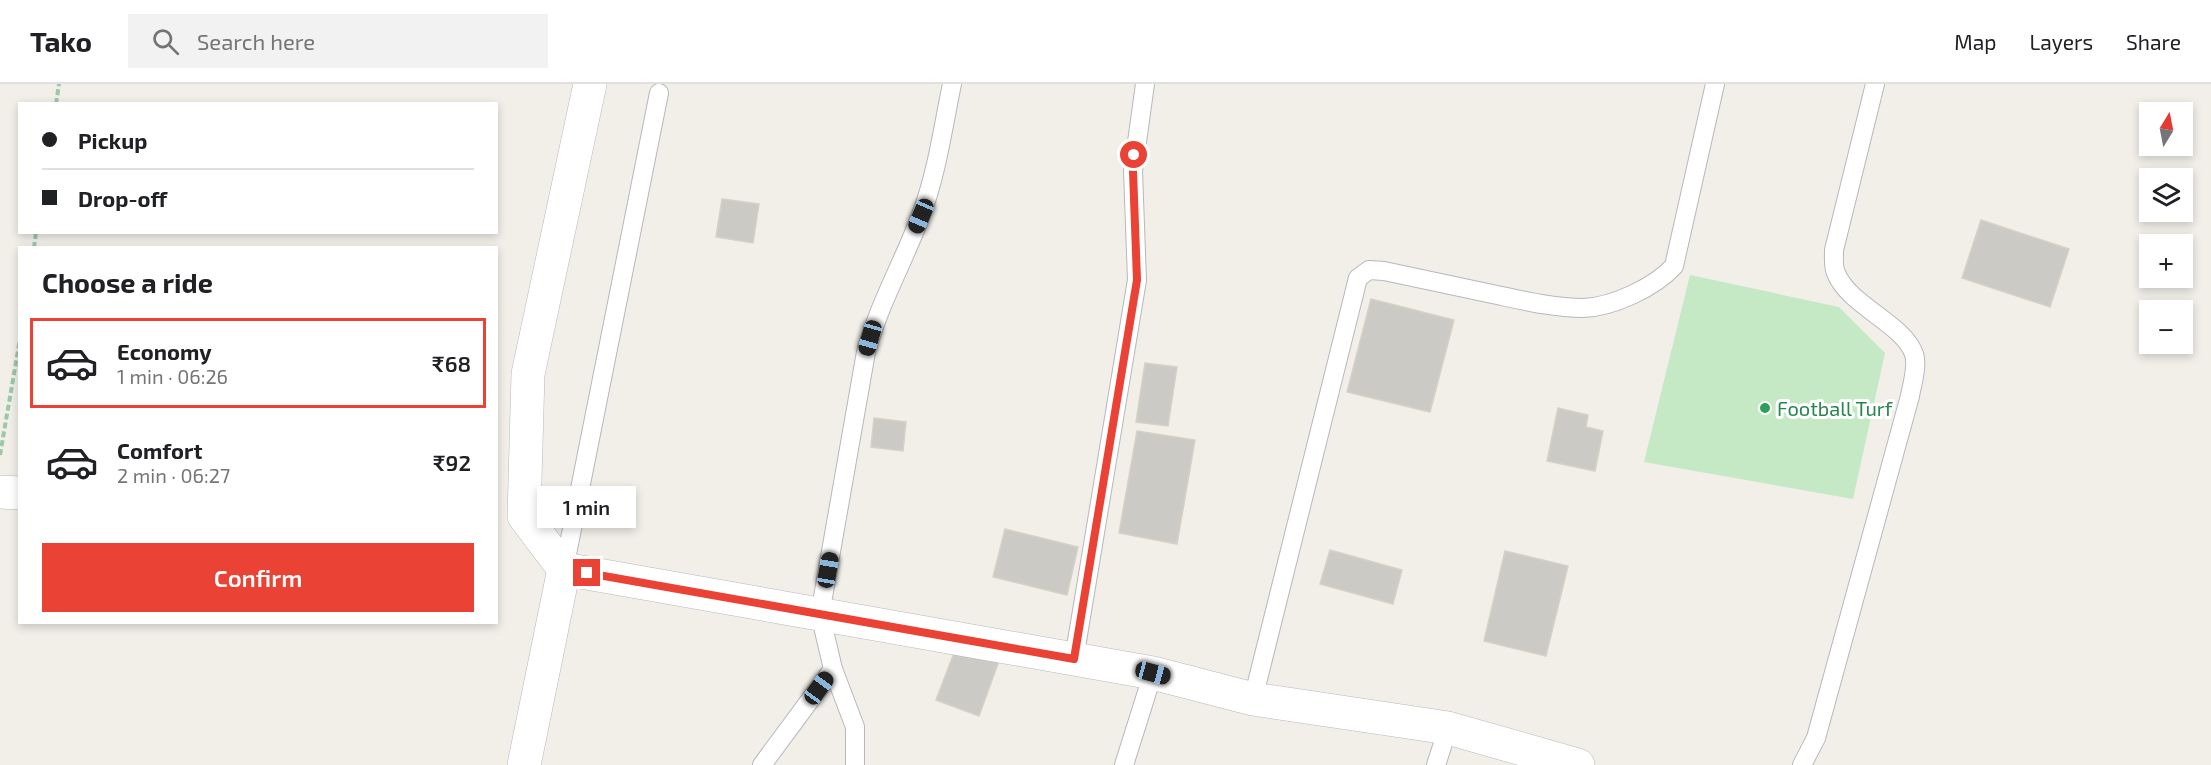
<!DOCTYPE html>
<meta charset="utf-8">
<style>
:root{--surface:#fff;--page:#f2f2f2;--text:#202124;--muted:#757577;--line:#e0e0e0;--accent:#ea4335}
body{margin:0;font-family:"Exo 2",sans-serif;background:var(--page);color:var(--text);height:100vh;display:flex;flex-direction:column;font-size:22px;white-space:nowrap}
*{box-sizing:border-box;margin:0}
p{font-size:20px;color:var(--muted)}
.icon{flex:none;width:33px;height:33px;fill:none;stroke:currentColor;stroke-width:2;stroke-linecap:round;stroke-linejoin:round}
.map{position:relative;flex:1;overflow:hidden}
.panel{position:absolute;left:18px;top:162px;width:480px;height:378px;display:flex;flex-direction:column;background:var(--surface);border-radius:0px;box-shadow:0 3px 9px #0003}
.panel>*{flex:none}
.hud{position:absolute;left:18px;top:18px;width:480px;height:132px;border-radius:0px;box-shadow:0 3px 9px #0003;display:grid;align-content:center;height:132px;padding:0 24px;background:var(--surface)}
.needle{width:39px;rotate:10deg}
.fabs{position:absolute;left:2139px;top:18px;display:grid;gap:12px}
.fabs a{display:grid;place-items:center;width:54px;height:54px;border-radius:0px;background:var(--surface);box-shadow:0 3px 9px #0003;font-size:30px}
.end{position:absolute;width:27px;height:27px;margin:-14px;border:8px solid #ea4335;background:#fff;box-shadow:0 0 0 3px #fff}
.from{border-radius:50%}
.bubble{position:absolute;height:42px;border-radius:0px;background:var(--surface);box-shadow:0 3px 9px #0003;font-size:20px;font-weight:600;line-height:42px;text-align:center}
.car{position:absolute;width:18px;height:36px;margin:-18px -9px;border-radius:8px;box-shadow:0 0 4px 2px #0007;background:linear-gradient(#222 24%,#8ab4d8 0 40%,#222 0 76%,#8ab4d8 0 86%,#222 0)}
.hud b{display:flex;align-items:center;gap:21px;height:57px;font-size:22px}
.hud b+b{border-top:2px solid var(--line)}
.hud i{width:15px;height:15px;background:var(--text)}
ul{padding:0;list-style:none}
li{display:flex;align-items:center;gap:18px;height:90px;margin:0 12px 9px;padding:0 12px;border:3px solid transparent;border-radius:0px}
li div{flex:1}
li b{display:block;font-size:22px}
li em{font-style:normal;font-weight:600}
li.on{border-color:var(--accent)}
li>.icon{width:54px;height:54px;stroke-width:1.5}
h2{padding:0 24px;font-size:27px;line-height:72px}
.button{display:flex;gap:12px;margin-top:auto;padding:12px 24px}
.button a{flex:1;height:69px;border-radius:0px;background:var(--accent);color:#fff;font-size:24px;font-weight:600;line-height:69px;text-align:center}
header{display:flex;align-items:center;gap:36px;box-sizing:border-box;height:84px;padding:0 30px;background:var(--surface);border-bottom:2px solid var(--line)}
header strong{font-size:28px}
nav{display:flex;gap:33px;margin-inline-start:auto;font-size:21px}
.search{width:420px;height:54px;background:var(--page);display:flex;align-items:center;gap:15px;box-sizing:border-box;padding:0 21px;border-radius:0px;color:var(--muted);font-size:22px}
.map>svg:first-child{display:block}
.green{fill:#c5e8c5}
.building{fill:#cccac5;stroke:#d6d1c6;stroke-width:1.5}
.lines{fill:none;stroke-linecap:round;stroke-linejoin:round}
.lane-casing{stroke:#b5b8bc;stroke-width:20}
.street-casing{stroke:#b5b8bc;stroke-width:34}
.path{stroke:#9cc7a9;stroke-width:4;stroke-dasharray:6 3;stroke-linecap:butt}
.lane{stroke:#fff;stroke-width:18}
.street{stroke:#fff;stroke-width:33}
.route{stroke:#ea4335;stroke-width:8}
.leisure-dot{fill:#2e9e5b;stroke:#fff;stroke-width:2}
.labels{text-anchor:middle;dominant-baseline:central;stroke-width:6;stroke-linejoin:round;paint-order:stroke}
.leisure-label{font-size:20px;fill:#27864d;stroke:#fff;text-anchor:start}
</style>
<header>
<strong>Tako</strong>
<div class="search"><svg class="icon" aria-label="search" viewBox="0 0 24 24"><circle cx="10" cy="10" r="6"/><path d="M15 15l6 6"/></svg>Search here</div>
<nav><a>Map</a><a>Layers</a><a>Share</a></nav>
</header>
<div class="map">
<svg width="2211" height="681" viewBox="0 0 2211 681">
<rect width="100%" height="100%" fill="#f1efe8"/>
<path class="green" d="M 1690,191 L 1839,223 L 1885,269 L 1853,415 L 1644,378 Z"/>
<path class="building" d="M 722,115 L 759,120 L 753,159 L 716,153 Z
M 1981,136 L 2069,165 L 2050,223 L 1962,194 Z
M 1371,215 L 1454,236 L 1430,328 L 1347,308 Z
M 1145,279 L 1177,283 L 1168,342 L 1136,338 Z
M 1558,324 L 1588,331 L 1586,343 L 1603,347 L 1595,387 L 1547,377 Z
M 874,334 L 906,338 L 903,367 L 871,363 Z
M 1137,347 L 1195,356 L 1177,460 L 1119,449 Z
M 1005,445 L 1078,463 L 1067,511 L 993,493 Z
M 1330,466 L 1402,486 L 1393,520 L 1320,500 Z
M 1505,467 L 1568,482 L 1546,572 L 1484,557 Z
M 957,561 L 999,577 L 979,632 L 936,616 Z"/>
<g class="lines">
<g class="lane-casing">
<path id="lane" d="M 564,485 L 659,9
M 1074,575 L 1137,196 L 1133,87 L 1145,0
M 833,585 L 855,643 L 855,681
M 1253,615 L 1358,194 L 1369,186 L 1384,187 C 1422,195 1459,203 1497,211 C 1525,217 1554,224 1583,224 C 1613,223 1655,203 1674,182 L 1715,0
M 762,681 L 833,585 L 820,530 L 866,268 C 879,220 904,177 921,131 C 937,89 943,43 952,0
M 1124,681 L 1153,589
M 1436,681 L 1448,644
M 1802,681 L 1816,654 L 1910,312 C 1912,300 1918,282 1914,270 C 1903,239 1849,222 1836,189 C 1833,183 1834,173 1834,166 L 1875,0"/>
</g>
<g class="street-casing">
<path id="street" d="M 590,0 L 528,290 L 524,432 L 564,485 L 1153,589 L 1253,615 L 1448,644 L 1578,681
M 0,408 L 20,409
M 524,681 L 564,485"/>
</g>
<path class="path" d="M 56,20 L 59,0
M 34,164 L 36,148
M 0,371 L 20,255"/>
<use href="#lane" class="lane"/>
<use href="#street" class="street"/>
</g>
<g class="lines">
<path class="route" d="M 587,489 L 1074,575 L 1137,196 L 1133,87 L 1134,71"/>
</g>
<circle class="leisure-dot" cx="1765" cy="324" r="6"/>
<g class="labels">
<g class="leisure-label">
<text x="1777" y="324">Football Turf</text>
</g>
</g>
</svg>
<div class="fabs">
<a><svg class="needle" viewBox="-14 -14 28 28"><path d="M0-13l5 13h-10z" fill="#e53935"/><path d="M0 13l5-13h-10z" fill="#757577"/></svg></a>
<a><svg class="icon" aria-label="layers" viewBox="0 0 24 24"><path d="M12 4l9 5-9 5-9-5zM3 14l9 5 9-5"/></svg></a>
<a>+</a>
<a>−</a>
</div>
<i class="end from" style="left:1134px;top:71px"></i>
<i class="end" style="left:587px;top:489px"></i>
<div class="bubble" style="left:537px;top:402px;width:99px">1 min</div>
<i class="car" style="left:921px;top:132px;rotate:203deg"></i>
<i class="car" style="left:870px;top:254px;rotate:196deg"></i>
<i class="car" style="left:828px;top:486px;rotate:10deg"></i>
<i class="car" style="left:1153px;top:589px;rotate:105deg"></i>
<i class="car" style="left:819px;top:604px;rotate:36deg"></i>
<div class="hud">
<b><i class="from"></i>Pickup</b>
<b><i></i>Drop-off</b>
</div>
<section class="panel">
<h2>Choose a ride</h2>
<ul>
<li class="on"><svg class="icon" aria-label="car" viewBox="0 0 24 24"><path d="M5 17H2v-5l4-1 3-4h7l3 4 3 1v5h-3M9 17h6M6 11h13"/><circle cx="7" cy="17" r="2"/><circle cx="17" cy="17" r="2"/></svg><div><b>Economy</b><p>1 min · 06:26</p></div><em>₹68</em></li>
<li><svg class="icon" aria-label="car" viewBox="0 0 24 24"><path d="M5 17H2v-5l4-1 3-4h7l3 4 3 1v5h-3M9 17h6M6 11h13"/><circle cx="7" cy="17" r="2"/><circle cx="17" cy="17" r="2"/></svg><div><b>Comfort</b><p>2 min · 06:27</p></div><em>₹92</em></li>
</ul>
<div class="button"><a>Confirm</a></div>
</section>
</div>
